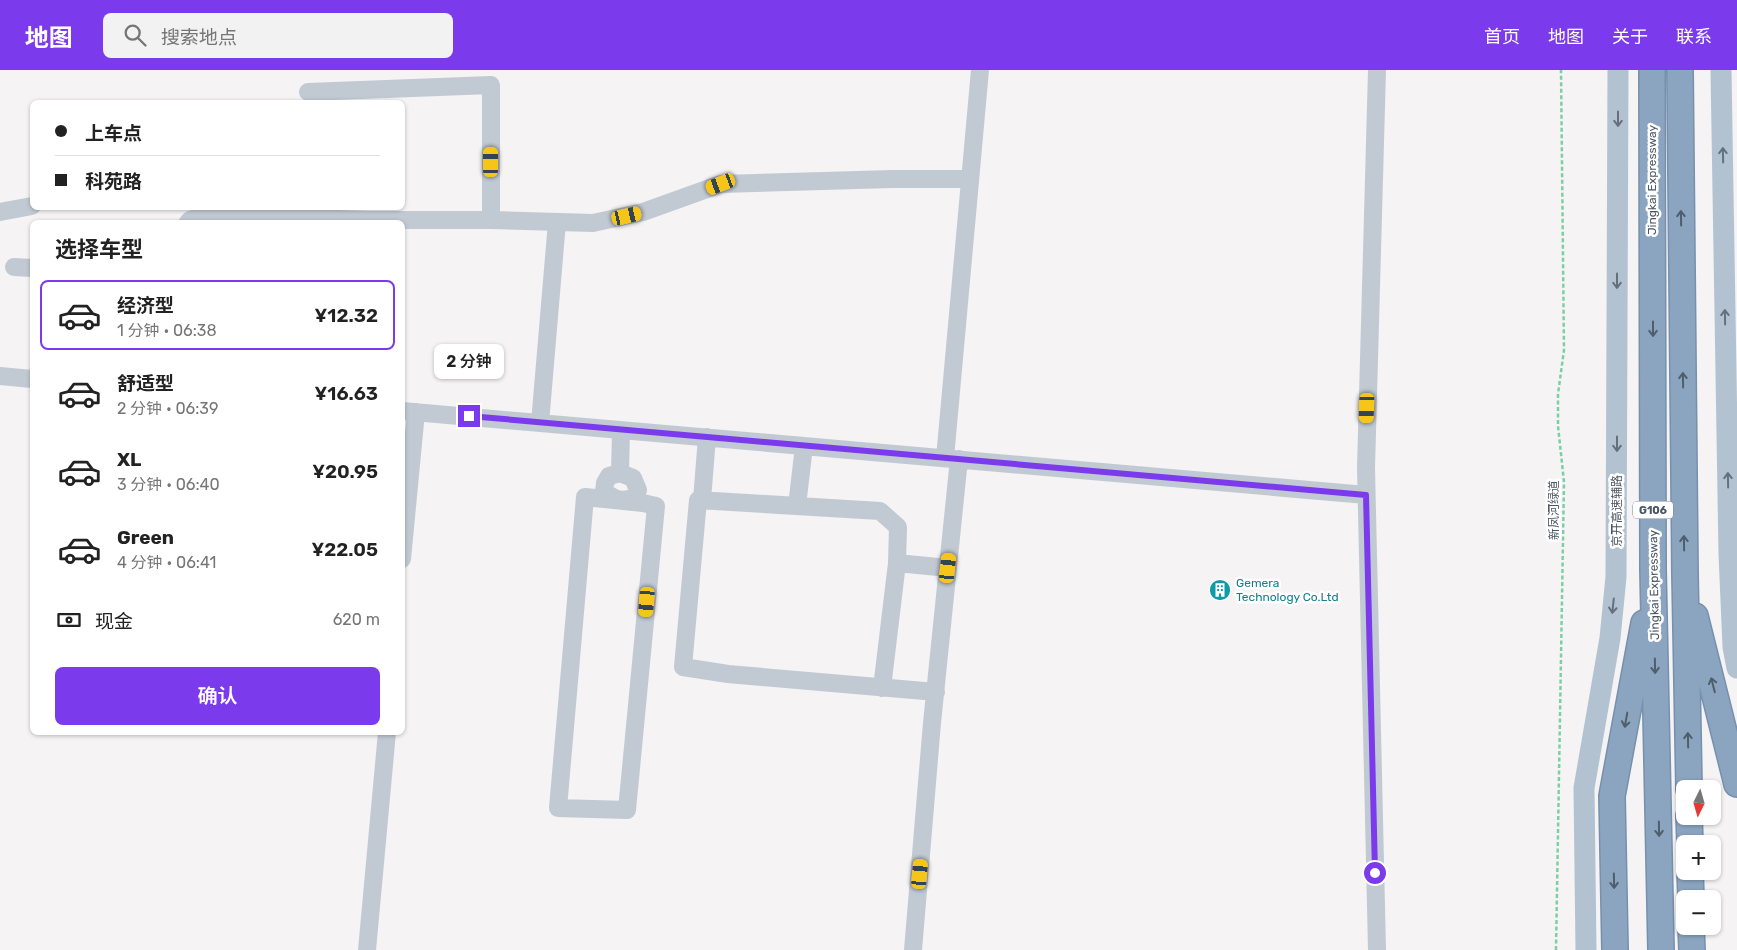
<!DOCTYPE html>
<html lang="zh">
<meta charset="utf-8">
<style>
:root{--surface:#fff;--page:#f2f2f2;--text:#222;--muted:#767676;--line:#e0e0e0;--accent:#7c3aed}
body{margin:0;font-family:Rubik,"Noto Sans SC",sans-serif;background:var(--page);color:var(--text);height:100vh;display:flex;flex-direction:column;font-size:19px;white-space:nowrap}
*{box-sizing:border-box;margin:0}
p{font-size:16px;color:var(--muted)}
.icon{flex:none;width:28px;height:28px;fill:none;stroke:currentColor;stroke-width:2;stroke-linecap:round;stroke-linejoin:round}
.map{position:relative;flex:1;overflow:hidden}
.details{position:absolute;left:30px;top:150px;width:375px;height:515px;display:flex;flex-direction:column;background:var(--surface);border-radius:8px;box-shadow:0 1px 4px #0004}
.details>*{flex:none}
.hud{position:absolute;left:30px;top:30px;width:375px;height:110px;border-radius:8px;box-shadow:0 1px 4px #0004;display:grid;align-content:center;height:110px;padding:0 25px;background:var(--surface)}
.needle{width:32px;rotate:185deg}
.tools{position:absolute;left:1676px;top:710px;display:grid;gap:10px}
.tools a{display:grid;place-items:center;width:45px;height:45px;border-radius:8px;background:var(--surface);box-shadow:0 1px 4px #0004;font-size:25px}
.end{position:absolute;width:22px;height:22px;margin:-11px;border:6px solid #7c3aed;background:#fff;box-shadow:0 0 0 2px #fff}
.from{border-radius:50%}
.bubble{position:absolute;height:35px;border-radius:8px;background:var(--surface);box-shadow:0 1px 4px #0004;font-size:16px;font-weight:600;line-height:35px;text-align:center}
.car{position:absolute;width:15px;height:30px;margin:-15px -8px;border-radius:6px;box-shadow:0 0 4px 1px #0007;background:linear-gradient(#f5c518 24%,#345 0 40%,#f5c518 0 76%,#345 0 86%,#f5c518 0)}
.hud b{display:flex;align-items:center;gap:18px;height:48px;font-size:19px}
.hud b+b{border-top:1px solid var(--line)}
.hud i{width:12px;height:12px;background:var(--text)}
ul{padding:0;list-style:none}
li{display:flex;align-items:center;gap:15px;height:70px;margin:0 10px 8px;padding:0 15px;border:2px solid transparent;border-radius:8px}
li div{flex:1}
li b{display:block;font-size:19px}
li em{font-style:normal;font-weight:600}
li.active{border-color:var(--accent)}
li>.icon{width:45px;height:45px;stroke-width:1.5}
h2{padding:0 25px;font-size:22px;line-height:60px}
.pay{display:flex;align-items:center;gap:12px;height:55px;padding:0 25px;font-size:19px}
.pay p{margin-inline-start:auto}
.action{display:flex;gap:10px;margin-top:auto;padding:10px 25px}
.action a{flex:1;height:58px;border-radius:8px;background:var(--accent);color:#fff;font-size:20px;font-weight:600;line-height:58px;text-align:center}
header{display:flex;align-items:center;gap:30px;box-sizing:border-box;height:70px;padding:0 25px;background:var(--accent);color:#fff}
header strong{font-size:24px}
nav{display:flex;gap:28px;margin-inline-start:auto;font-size:18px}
.search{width:350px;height:45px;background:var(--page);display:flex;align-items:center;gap:12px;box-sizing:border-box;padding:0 18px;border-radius:8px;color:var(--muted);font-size:19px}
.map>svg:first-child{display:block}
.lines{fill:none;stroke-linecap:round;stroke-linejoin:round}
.highway-casing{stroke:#7690ad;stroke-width:28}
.path{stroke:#7ad0a6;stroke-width:2.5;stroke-dasharray:4 2.5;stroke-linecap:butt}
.minor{stroke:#c1cad2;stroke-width:18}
.major{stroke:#b3c2d1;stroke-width:21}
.highway{stroke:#8ba5c1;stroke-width:25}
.oneway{stroke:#64717d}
.oneway2{stroke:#505e6b}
.route{stroke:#7c3aed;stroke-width:6}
.labels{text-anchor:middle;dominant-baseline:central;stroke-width:5;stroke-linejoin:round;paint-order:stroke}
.shield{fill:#fff;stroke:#808990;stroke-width:1}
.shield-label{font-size:11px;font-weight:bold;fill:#4a5661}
.street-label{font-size:12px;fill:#4a5661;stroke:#fff}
.culture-label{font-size:12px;fill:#0d838f;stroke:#fff;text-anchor:start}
</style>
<header>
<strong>地图</strong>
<div class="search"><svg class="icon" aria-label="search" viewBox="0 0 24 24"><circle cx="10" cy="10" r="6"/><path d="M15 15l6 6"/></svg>搜索地点</div>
<nav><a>首页</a><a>地图</a><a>关于</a><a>联系</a></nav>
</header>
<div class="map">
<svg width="1737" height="880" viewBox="0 0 1737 880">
<rect width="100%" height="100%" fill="#f5f3f3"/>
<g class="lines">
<g class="highway-casing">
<path id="highway" d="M 1652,0 L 1653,499 L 1661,880
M 1680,0 L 1685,504 L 1689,719
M 1695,546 L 1737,714
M 1689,746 L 1690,774
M 1690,801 L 1691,829
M 1691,856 L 1692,880
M 1615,880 L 1612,726 L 1644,553"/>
</g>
<path class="path" d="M 1556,880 L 1564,412 L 1558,356 L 1558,324 L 1564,280 L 1561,0"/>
<path class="minor" d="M 308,22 L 491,15 L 491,150
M 0,142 L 32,136
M 188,152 L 190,150 L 207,145 L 370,150 L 491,150 L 593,153 L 643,142 L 721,114 L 892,109 L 970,109
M 14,197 L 32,198
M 0,306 L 32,309
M 402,341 L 1366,425
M 540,353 L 557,152
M 945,388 L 980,0
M 620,403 L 633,408 L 638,420 L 635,427 C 623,432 614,430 604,421 L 605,413 L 609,406 Z
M 620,403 L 621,360
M 585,427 L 643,433 L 656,436 L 627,740 L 558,738 Z
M 702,430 L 707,367
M 797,436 L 804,376
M 402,489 L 416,342
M 882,618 L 897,493
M 936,622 L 728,604 L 683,597 L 698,430 L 880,441 L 898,457 L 897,493 L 948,498
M 367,880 L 387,662
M 913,880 L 932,653 L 959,389
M 1377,880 L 1366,398 L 1377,0"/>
<path class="major" d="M 1721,0 L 1729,484 L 1733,577 L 1737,598
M 1586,880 L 1584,718 L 1610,568 L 1616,507 L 1618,0"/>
<use href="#highway" class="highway"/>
</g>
<defs><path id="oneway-shaft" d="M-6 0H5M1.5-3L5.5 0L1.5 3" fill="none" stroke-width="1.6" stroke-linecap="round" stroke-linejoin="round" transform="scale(1.25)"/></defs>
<g class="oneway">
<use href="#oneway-shaft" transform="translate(1618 49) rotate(90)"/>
<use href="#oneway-shaft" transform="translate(1723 85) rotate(-91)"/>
<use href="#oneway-shaft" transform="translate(1617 211) rotate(90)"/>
<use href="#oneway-shaft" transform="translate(1725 247) rotate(-91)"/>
<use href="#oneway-shaft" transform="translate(1617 374) rotate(90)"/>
<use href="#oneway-shaft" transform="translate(1728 410) rotate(-91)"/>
<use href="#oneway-shaft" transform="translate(1613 536) rotate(96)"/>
</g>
<g class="oneway2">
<use href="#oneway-shaft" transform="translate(1681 148) rotate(-91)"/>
<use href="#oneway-shaft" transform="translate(1653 259) rotate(90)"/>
<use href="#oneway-shaft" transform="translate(1683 310) rotate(-91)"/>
<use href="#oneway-shaft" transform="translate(1684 473) rotate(-91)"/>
<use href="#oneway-shaft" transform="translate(1655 596) rotate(89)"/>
<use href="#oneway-shaft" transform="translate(1713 615) rotate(-104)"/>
<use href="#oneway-shaft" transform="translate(1626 650) rotate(100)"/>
<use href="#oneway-shaft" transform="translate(1688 670) rotate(-91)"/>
<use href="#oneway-shaft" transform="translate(1659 759) rotate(89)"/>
<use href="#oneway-shaft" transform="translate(1614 811) rotate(89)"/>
</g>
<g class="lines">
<path class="route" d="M 469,346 L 1366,425 L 1375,803"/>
</g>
<defs>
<g id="building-disc" transform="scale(1.125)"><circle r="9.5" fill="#0f9aa8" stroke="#fff"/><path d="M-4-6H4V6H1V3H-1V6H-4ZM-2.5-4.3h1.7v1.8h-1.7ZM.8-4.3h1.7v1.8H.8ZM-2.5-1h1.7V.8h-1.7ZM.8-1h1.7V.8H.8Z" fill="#fff"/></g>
</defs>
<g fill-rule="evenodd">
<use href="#building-disc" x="1220" y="520"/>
</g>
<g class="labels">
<rect class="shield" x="1633" y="431.5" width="40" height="17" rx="4"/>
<g class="shield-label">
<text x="1653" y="440">G106</text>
</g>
<g class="street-label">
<text transform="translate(1652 110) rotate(-90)">Jingkai Expressway</text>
<text transform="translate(1554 440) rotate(-90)">新凤河绿道</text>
<text transform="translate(1617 441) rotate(-90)">京开高速辅路</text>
<text transform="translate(1654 515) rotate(-91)">Jingkai Expressway</text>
</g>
<g class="culture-label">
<text x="1236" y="513">Gemera<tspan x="1236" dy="14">Technology Co.Ltd</tspan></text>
</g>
</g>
</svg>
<div class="tools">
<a><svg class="needle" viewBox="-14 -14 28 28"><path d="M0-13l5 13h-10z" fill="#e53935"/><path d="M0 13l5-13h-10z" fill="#767676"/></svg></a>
<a>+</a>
<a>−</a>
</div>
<i class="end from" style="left:1375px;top:803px"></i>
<i class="end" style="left:469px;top:346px"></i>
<div class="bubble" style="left:434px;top:274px;width:70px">2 分钟</div>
<i class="car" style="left:491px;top:92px;rotate:0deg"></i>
<i class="car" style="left:721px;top:114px;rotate:249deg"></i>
<i class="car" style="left:627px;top:146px;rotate:77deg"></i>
<i class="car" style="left:1367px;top:338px;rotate:182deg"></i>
<i class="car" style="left:948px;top:498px;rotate:6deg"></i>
<i class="car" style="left:647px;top:532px;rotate:185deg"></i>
<i class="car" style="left:920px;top:804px;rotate:5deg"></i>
<div class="hud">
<b><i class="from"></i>上车点</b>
<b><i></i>科苑路</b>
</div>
<section class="details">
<h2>选择车型</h2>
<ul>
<li class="active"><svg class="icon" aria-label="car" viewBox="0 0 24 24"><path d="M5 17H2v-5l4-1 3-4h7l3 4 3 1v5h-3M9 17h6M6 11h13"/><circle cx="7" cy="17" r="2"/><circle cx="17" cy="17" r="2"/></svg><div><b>经济型</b><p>1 分钟 · 06:38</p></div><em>¥12.32</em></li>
<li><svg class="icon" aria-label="car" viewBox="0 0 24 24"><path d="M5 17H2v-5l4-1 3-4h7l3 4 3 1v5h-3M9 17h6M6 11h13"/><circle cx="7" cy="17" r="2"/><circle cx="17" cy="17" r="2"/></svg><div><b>舒适型</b><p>2 分钟 · 06:39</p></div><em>¥16.63</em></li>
<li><svg class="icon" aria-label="car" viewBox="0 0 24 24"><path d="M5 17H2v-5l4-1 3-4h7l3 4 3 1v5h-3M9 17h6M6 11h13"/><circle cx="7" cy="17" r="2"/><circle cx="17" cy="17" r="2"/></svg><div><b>XL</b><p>3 分钟 · 06:40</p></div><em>¥20.95</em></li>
<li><svg class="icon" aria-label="car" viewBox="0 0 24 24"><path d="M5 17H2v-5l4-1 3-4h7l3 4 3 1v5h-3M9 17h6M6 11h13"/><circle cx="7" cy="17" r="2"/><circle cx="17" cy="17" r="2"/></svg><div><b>Green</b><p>4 分钟 · 06:41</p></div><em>¥22.05</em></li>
</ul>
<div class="pay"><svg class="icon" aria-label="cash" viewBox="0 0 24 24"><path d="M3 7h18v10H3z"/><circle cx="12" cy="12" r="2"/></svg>现金<p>620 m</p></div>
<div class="action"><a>确认</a></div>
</section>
</div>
